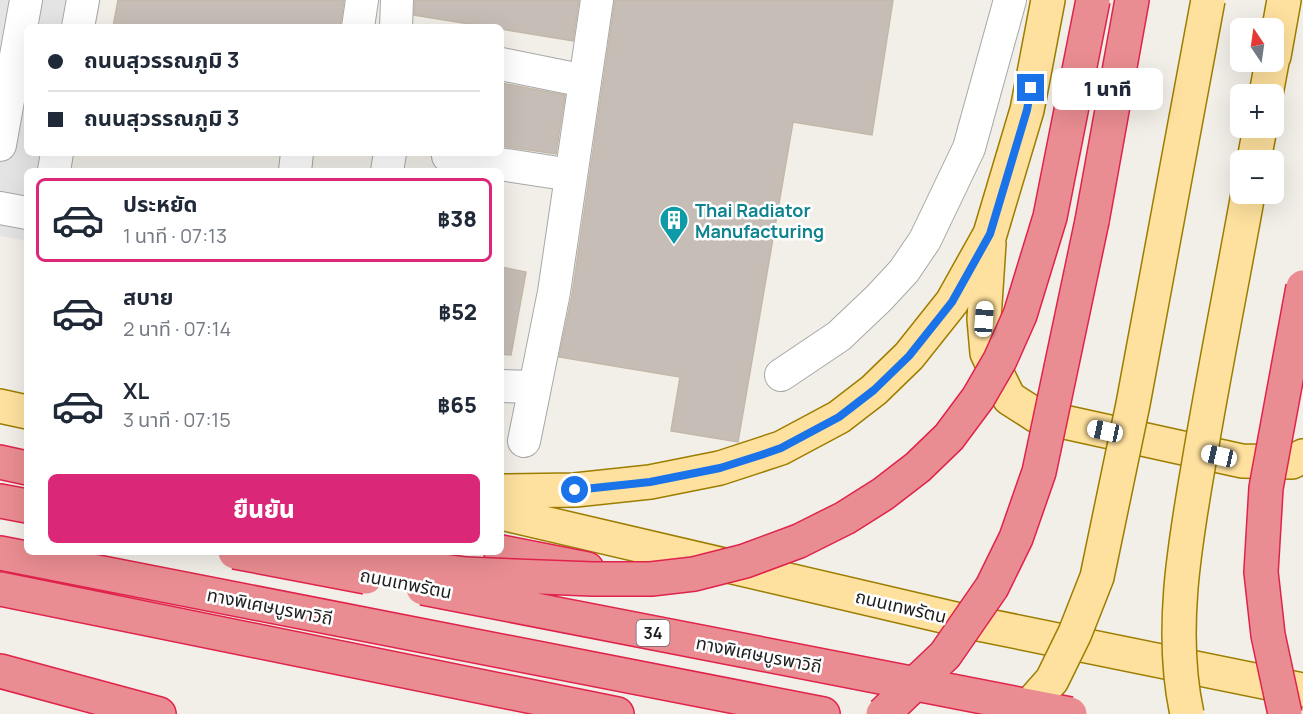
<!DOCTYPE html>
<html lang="th">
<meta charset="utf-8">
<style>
:root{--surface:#fff;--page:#f6f6f7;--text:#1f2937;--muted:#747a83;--line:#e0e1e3;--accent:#db2777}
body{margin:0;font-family:Manrope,"Noto Sans Thai",sans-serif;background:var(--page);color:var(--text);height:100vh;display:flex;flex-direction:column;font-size:22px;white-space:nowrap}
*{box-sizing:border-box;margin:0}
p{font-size:20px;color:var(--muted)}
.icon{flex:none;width:33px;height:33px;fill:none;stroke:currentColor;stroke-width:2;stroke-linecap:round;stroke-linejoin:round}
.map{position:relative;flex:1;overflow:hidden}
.side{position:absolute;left:24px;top:168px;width:480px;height:387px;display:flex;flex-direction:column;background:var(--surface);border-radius:9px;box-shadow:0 6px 24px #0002}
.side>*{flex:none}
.top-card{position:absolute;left:24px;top:24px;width:480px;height:132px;border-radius:9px;box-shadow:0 6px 24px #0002;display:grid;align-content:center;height:132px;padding:0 24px;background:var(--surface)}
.needle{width:39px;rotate:347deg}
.tools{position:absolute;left:1230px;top:18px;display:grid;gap:12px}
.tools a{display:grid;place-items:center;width:54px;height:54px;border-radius:9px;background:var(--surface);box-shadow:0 6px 24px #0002;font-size:30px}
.end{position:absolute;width:27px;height:27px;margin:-14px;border:8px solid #1a73e8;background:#fff;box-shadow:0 0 0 3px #fff}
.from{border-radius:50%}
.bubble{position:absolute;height:42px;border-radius:9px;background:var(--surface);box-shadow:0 6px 24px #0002;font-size:20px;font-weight:800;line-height:42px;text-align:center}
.car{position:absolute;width:18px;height:36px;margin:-18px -9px;border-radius:8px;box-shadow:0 0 4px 2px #0007;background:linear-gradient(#fff 24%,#345 0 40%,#fff 0 76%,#345 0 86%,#fff 0)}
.top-card b{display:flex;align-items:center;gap:21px;height:57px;font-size:22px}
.top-card b+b{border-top:2px solid var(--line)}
.top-card i{width:15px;height:15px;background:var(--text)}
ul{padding:10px 0 0;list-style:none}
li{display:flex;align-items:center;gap:18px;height:84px;margin:0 12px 9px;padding:0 12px;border:3px solid transparent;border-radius:9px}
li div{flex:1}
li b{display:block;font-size:22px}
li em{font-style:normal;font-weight:800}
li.current{border-color:var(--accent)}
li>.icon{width:54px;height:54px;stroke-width:1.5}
.button{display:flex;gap:12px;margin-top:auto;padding:12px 24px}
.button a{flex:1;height:69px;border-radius:9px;background:var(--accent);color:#fff;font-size:24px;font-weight:800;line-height:69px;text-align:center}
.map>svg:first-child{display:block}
.parking{fill:#e4e4e4}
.building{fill:#c6beb6;stroke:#c3b8a8;stroke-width:1.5}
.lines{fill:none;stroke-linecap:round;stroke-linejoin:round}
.minor-casing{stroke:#a7a7a7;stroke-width:34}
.major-casing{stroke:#9d7d00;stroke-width:36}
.highway-casing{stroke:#e0234b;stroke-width:36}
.minor{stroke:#fff;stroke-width:32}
.major{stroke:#fee19e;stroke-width:33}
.highway{stroke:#ea8d92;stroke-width:33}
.major-bridge-casing{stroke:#9d7d00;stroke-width:36;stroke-linecap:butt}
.highway-bridge-casing{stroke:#e0234b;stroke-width:36;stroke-linecap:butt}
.major-bridge{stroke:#fee19e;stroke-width:33}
.highway-bridge{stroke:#ea8d92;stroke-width:33}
.route{stroke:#1a73e8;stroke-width:8}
.labels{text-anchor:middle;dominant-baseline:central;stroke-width:5;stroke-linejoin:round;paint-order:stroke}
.shield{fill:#fff;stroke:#636363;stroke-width:1.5}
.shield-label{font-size:16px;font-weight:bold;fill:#202020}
.culture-label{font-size:18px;font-weight:bold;fill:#0d838f;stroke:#fff;text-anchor:start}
.street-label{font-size:18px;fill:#202020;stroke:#fff}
</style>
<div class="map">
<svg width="1303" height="714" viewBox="0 0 1303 714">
<rect width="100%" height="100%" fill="#f1efe7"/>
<path class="parking" d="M 0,0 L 101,0 L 96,27 L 27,27 L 27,153 L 70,153 L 67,171 L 27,171 L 27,241 L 0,236 Z"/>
<path class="building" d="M 118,0 L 344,0 L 340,27 L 113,27 Z
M 415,0 L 579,0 L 573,41 L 501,29 L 501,27 L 488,27 L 414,15 Z
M 615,0 L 893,0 L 872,135 L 793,122 L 738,442 L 671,431 L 680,377 L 559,357 L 572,295 Z
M 501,83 L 565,95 L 556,154 L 501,146 Z
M 501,267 L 526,272 L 511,355 L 501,354 Z"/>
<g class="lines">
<g class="minor-casing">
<path id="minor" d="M 78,27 L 83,0
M 358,27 L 362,0
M 396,27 L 397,0
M 501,64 L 585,81
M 0,145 L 26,0
M 448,156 L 571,175
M 54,171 L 57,153
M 295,171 L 297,153
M 387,171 L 390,153
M 0,208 L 27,213
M 781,375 L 839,336 L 879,298 L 904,271 L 925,240 L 969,148 L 1010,0
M 501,386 L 535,387 L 554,292 L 597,0
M 524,441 L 535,387"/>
</g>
<g class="major-casing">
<path id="major" d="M 1274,56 L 1284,0
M 1266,94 L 1272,62
M 1254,160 L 1260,128
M 989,243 L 984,319 L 987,353 L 1009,398 L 1037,416 L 1242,461 L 1292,462 L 1303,456
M 0,406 L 27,412
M 501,491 L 575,490 L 650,482 L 720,468 L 781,448 L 839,417 L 874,390 L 909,356 L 952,302 L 990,234 L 1027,110 L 1048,0
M 501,513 L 964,621 L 1303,690"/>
</g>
<g class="highway-casing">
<path id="highway" d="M 1092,221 L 1132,0
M 0,462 L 27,468
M 0,501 L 27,506
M 501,552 L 587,569
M 0,553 L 823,714
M 0,589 L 617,714
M 0,671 L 159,714"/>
</g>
<use href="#minor" class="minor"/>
<use href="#major" class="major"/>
<use href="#highway" class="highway"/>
<g class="major-bridge-casing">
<path id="major-bridge" d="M 1022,714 L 1052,680 L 1075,633 L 1097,577 L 1133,404 L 1208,0
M 1187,714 C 1169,632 1185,543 1199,462 C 1214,372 1232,283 1248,194"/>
</g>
<g class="highway-bridge-casing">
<path id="highway-bridge" d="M 235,552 L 366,577
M 339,552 L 398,565 L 466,574 L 593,579 L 651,579 L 694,574 L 745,561 L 799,541 L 845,518 L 883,494 L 918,467 L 949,437 L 978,398 L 1000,360 L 1020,315 L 1050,217 L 1093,0
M 423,588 L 1070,714
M 883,714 L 945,655 L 992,587 L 1016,538 L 1039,472 L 1092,221
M 1285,714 L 1268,635 L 1261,572 L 1266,488 L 1303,287"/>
</g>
<use href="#major-bridge" class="major-bridge"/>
<use href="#highway-bridge" class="highway-bridge"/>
</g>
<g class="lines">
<path class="route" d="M 575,490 L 650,482 L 720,468 L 761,455 L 781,448 L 839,417 L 874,390 L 909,356 L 952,302 L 990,234 L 1027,110 L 1031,88"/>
</g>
<defs>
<g id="building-pin" transform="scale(1.5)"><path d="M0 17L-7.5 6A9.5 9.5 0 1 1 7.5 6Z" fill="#0f9aa8" stroke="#fff"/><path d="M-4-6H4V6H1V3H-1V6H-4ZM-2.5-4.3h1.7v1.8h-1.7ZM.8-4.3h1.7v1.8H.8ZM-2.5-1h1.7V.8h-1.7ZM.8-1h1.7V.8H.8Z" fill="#fff"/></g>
</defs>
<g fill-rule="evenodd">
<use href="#building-pin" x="674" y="220"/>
</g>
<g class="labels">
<rect class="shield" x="636.5" y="620" width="33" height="26" rx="4.5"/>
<g class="shield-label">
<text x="653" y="633">34</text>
</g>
<g class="culture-label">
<text x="695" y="210">Thai Radiator<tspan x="695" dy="21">Manufacturing</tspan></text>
</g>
<g class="street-label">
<text transform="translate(406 583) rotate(11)">ถนนเทพรัตน</text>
<text transform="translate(270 606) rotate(11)">ทางพิเศษบูรพาวิถี</text>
<text transform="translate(901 606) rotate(13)">ถนนเทพรัตน</text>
<text transform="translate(759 654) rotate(11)">ทางพิเศษบูรพาวิถี</text>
</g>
</g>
</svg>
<div class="tools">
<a><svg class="needle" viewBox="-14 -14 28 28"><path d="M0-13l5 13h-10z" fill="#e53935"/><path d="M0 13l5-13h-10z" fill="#747a83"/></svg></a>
<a>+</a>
<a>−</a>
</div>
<i class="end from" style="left:575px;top:490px"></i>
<i class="end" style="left:1031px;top:88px"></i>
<div class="bubble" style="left:1052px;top:68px;width:111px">1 นาที</div>
<i class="car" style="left:984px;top:319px;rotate:4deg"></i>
<i class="car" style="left:1105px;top:431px;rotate:282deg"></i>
<i class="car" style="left:1219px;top:456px;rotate:283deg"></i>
<div class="top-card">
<b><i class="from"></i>ถนนสุวรรณภูมิ 3</b>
<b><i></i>ถนนสุวรรณภูมิ 3</b>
</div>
<section class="side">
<ul>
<li class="current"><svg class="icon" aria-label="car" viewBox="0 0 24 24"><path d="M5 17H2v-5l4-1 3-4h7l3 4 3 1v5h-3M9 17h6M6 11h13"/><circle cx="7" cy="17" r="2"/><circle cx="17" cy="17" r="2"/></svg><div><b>ประหยัด</b><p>1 นาที · 07:13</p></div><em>฿38</em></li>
<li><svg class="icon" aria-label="car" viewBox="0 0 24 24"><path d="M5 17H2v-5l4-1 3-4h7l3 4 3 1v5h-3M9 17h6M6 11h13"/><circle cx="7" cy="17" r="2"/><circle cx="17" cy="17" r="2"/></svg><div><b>สบาย</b><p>2 นาที · 07:14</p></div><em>฿52</em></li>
<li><svg class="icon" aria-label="car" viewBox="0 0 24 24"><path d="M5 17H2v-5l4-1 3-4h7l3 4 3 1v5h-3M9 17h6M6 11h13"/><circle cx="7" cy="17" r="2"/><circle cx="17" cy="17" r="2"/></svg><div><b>XL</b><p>3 นาที · 07:15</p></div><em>฿65</em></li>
</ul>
<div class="button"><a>ยืนยัน</a></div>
</section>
</div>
